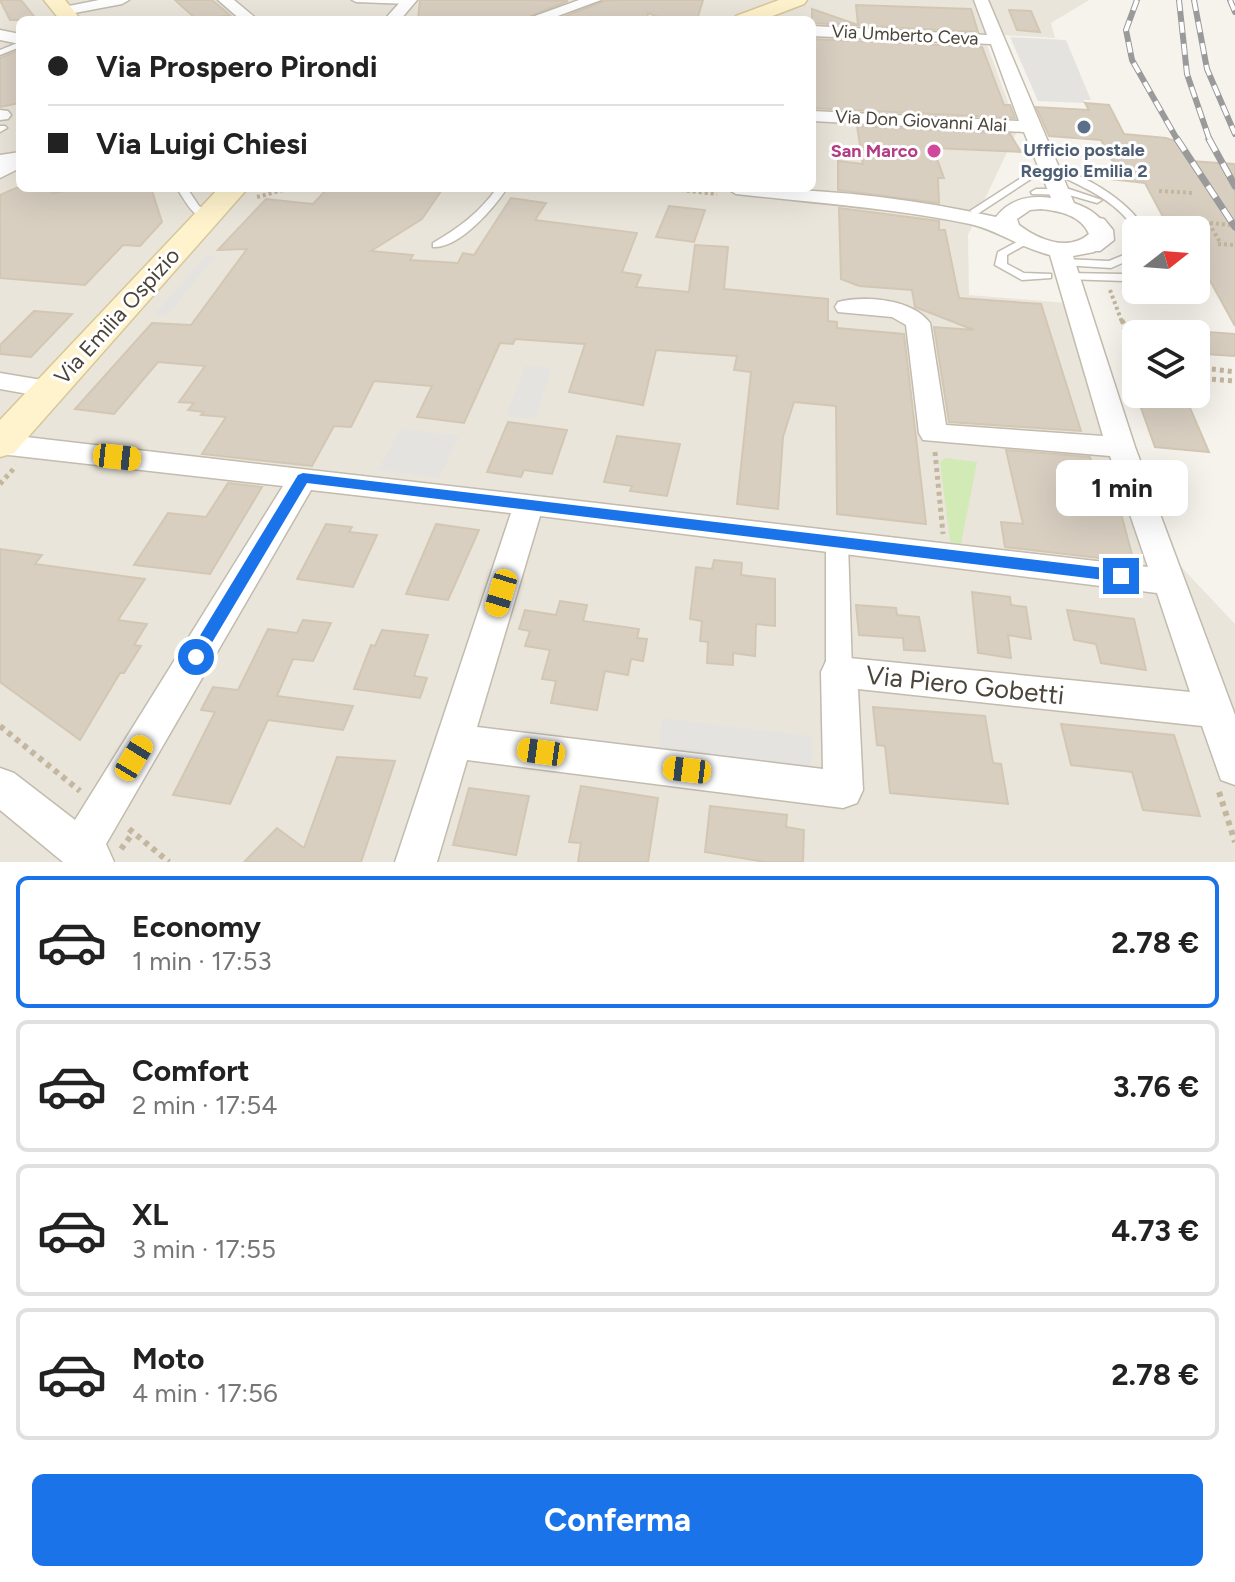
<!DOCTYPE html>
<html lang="it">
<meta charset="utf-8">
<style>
:root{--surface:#fff;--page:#f6f6f6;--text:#222;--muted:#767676;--line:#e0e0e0;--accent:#1a73e8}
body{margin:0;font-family:Figtree,sans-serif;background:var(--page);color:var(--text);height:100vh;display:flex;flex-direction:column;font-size:30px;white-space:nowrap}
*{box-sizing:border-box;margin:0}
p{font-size:26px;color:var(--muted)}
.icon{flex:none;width:44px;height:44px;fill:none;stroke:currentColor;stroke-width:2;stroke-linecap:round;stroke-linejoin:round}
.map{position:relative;height:862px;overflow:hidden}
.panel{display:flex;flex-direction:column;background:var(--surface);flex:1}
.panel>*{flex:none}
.hud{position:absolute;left:16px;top:16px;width:800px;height:176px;border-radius:12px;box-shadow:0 8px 32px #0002;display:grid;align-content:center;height:176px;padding:0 32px;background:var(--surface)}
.needle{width:52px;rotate:73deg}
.tools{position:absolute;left:1122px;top:216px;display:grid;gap:16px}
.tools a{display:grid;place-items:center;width:88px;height:88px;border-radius:12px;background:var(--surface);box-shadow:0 8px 32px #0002;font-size:40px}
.end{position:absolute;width:36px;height:36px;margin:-18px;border:10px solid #1a73e8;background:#fff;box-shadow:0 0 0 4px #fff}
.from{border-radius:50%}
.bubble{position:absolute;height:56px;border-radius:12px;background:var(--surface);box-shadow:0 8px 32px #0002;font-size:26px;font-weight:700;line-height:56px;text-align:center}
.car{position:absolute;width:24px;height:48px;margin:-24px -12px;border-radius:10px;box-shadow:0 0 6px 2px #0007;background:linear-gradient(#f5c518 24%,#345 0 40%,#f5c518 0 76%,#345 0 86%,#f5c518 0)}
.hud b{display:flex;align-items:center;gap:28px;height:76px;font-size:30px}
.hud b+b{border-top:2px solid var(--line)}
.hud i{width:20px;height:20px;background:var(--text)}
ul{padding:14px 0 0;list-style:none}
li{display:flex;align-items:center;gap:24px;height:132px;margin:0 16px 12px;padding:0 16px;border:4px solid var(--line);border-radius:12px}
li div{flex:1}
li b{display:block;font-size:30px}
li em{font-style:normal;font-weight:700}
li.on{border-color:var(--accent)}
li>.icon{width:72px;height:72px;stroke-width:1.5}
.primary-button{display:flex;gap:16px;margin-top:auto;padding:16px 32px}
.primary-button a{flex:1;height:92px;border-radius:12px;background:var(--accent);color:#fff;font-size:32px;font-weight:700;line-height:92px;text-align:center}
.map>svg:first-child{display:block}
.residential{fill:#eae5da;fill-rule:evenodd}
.green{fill:#d2eab5}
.parking{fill:#e5e3e0}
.building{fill:#d8cfc1;stroke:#d3c7b4;stroke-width:2}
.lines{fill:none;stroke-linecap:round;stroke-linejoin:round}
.service-casing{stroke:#c2bbae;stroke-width:3}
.pedestrian-casing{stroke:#c2bbae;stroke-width:3}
.minor-casing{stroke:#c2bbae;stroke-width:3}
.tertiary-casing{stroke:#c2bbae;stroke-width:3}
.secondary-casing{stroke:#d6c79b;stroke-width:3}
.path-far2{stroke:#c4b79f;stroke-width:4;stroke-dasharray:3 3;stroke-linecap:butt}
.path-far1{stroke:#c4b79f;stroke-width:5;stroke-dasharray:4 4;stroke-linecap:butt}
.path{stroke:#c4b79f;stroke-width:6;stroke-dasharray:5 5;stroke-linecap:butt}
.service{fill:#fff;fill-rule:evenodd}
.pedestrian{fill:#fff;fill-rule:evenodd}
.minor{fill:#fff;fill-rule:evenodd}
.tertiary{fill:#fff;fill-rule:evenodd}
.secondary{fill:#fff3cd;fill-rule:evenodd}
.rail-far1-casing{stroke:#9a9a9a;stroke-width:6}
.rail-casing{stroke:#9a9a9a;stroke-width:7}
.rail-far1{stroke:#fff;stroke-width:4;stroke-dasharray:11;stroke-linecap:butt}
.rail{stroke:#fff;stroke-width:5;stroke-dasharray:14;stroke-linecap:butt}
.route{fill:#1a73e8}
.service-dot{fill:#5c6f8a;stroke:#fff;stroke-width:3}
.hotel-dot{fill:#d1479c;stroke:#fff;stroke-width:3}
.labels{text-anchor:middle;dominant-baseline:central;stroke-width:6;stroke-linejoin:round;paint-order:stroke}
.far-street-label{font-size:18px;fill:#4b4439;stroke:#fff}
.far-service-label{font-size:18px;font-weight:bold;fill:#4e5e75;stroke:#fff}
.far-hotel-label{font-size:18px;font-weight:bold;fill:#b23c85;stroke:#fff;text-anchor:end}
.street-label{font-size:22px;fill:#4b4439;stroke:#fff}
.near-street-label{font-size:26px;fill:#4b4439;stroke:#fff}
</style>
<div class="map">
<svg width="1235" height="862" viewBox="0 0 1235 862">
<rect width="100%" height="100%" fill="#f6f3ec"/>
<path class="residential" d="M 0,0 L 1089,0 L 1051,23 L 1055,38 L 983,34 L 1018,129 L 968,235 L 969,295 L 1067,303 L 1137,520 L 1235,624 L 1235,862 L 0,862 ZM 20,20 L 812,20 L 812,188 L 20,188 Z"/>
<path class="green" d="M 945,458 L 977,462 L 960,549 L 951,548 L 940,462 Z"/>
<path class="parking" d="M 1010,37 L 1066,40 L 1091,100 L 1084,100 L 1085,103 L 1038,101 Z
M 206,255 L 216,256 L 167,316 L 155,314 Z
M 525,366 L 552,368 L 535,419 L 506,416 Z
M 401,428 L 459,436 L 439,478 L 378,470 Z
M 662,718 L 812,736 L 812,786 L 656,767 Z"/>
<path class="building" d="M 0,0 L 21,0 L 37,20 L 10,20 Z
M 175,0 L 212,0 L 230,15 L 197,20 Z
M 420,0 L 532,0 L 568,1 L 521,20 L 418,20 Z
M 619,0 L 703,0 L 697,20 L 667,20 L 648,13 L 647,20 L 556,20 L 604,1 Z
M 856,5 L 971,9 L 978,32 L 812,23 L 812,9 L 858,25 Z
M 1009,10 L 1031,11 L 1040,32 L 1017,30 Z
M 812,39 L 982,47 L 1004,105 L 1010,105 L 1015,118 L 812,108 Z
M 20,50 L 20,103 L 0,107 L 0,58 Z
M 1085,103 L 1109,105 L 1124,134 L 1166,138 L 1178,142 L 1190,161 L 1235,164 L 1235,326 L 1208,277 L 1196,276 L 1196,230 L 1170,230 L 1145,183 L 1101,178 L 1113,162 L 1101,140 L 1049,136 L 1036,107 L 1089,110 Z
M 857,126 L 1010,134 L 1021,152 L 933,148 L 944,178 L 938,178 L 939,203 L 838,190 L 838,161 L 863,164 Z
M 16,188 L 45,188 L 53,193 L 84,188 L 151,188 L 162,222 L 140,246 L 123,245 L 85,285 L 0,278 L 0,195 Z
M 341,188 L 363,191 L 366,188 L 443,188 L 422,219 L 371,251 L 413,255 L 410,260 L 458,263 L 463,253 L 474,255 L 511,198 L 546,203 L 535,220 L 637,233 L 622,272 L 641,275 L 636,287 L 689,292 L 695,245 L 728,247 L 724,289 L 828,299 L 828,321 L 837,322 L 837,328 L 904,334 L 926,524 L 837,514 L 836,406 L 794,402 L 783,437 L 778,509 L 737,504 L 751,372 L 734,370 L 737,356 L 656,350 L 643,405 L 569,392 L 585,344 L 515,339 L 513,344 L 500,343 L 464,423 L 417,417 L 432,386 L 374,381 L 351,427 L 334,426 L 312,466 L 202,454 L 226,417 L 201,415 L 204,412 L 188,410 L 194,403 L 179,402 L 205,366 L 158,362 L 114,414 L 75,409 L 152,323 L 191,325 L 247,249 L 218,250 L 266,199 L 313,204 L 327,189 Z
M 669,206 L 705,210 L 694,242 L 656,237 Z
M 839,208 L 939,221 L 939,230 L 945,230 L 959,298 L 1041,304 L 1081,431 L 949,422 L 934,327 L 974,330 L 915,307 L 912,290 L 859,286 L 841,279 Z
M 34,311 L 72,314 L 31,357 L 0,354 L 0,345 Z
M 1194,331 L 1235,334 L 1235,356 L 1205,354 Z
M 1136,394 L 1184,394 L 1209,452 L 1155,447 Z
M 508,422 L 567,430 L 552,474 L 524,470 L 521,477 L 487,472 Z
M 617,436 L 680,444 L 667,496 L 630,491 L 632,486 L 604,482 Z
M 1006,450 L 1090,457 L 1095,474 L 1111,476 L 1134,562 L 1005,547 L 1001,522 L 1023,524 Z
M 228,483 L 262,487 L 210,574 L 134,565 L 168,513 L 206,517 Z
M 326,524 L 352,527 L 349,532 L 377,535 L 353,587 L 297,579 Z
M 436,524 L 479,530 L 448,600 L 406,594 Z
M 0,549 L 42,555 L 35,564 L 145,579 L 118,620 L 147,624 L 134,645 L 141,646 L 124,673 L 120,673 L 80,740 L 0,682 Z
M 714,560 L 742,563 L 741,575 L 775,579 L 775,626 L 756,624 L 755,656 L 733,653 L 733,665 L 707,663 L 708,642 L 700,641 L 702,621 L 690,619 L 696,567 L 712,569 Z
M 972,592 L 1010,597 L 1011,605 L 1026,607 L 1031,639 L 1008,635 L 1011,658 L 978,653 Z
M 560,601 L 587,605 L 583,621 L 639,629 L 637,638 L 647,639 L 643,661 L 631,659 L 628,675 L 605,671 L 597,710 L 551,703 L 556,681 L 542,679 L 550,650 L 525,646 L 530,631 L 519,629 L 525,610 L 556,615 Z
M 856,605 L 896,608 L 897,615 L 919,617 L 925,651 L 904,650 L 903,638 L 859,635 Z
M 1067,610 L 1134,619 L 1146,670 L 1101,663 L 1096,644 L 1074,640 Z
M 303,620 L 331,623 L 313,661 L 293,659 L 277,696 L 353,706 L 343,730 L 268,720 L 230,804 L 173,795 L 215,712 L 201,710 L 213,687 L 238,690 L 268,629 L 297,633 Z
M 382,630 L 428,635 L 414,676 L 427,678 L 420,698 L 354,689 L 371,645 L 375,646 Z
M 873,707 L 985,716 L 993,763 L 1001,764 L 1008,804 L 890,793 L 885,746 L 877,745 Z
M 1061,724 L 1174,735 L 1200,816 L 1143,810 L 1132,772 L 1071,765 Z
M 337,757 L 395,761 L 361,862 L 244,862 L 277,828 L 304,848 Z
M 581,786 L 658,798 L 648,862 L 578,862 L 581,843 L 569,842 Z
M 469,788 L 529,796 L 516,855 L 453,845 Z
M 710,806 L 787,815 L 786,827 L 804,830 L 803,862 L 765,862 L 705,852 Z"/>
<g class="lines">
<g class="service-casing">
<path id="service" d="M 352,0 L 410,0 L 413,2 L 409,4 L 356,2 Z
M 20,42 L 20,47 L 0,55 L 0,50 Z
M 0,126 L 5,126 L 7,128 L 0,132 Z
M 1046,162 C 1084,176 1124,196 1146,230 L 1136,231 C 1115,198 1080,186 1046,169 L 979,213 L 975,214 L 970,211 Z
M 179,188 L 187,188 L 199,206 L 211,215 L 211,219 C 194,220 186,202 178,190 Z
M 497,188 L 507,188 C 494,208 459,249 433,247 L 433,243 C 459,228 480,212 497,188 Z
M 1036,189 L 1069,189 L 1102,200 L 1097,203 L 1069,195 L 1032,194 L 1031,192 Z
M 1100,218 L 1104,219 L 1113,230 L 1114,240 L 1100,251 L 1079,251 L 1079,247 L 1093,246 L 1102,239 L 1103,230 L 1095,221 Z
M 1026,237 L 1032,240 L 1030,242 L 1007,255 L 1007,264 L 1024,273 L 1051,274 L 1051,278 L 1022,280 L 995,265 L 998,252 Z
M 1136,250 L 1136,257 L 1111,268 L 1063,265 L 1057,262 L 1063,259 L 1109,261 Z
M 1136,271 L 1136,278 L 1124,281 L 1066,279 L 1060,276 L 1066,273 L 1123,274 Z"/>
</g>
<g class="pedestrian-casing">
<path id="pedestrian" d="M 837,534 L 845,536 L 848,542 L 852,672 L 848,680 L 839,683 L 830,680 L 826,672 L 826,542 L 829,536 Z"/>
</g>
<g class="minor-casing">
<path id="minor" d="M 99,0 L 129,0 L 122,4 L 64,15 L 57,11 L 59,8 Z
M 218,0 L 234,0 L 258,20 L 241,20 Z
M 402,0 L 417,0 L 400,20 L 384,20 Z
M 579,0 L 601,0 L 547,20 L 524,20 Z
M 974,0 L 988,0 L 1074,203 C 1092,209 1103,218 1111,235 L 1094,252 L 1073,256 L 1135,447 L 1235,715 L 1235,785 L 1221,780 L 1202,726 L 858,689 L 863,790 L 857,803 L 843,808 L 467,760 L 437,862 L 395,862 L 511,513 L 311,490 L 106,844 L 114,862 L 63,862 L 0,810 L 0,768 L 14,773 L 75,820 L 283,486 L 0,454 L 0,434 L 1148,567 L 1110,456 L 923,440 L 919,433 L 906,325 L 892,317 L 838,312 L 835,307 L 838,302 C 865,295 913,299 930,323 L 946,425 L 1103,436 L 1050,255 C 1020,248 1000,231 970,224 C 893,208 814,203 736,194 L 726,188 C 817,188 907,197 996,217 C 1010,199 1029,195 1051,198 L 1024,132 L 812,121 L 812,111 L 1019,121 L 991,44 L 812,36 L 812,26 L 987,35 ZM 1041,209 C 1059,211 1081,215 1089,234 C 1068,252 1039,240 1019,225 L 1017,219 L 1030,210 ZM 540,516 L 1157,593 L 1190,692 L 839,657 L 826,661 L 821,672 L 823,769 L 477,727 Z
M 0,30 L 20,34 L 20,44 L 0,40 Z
M 0,110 L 8,111 L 11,115 L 8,119 L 0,120 Z
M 20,154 L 20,168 L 0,178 L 0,164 Z
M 0,373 L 60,383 L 64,389 L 60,395 L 51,398 L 0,389 Z"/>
</g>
<g class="tertiary-casing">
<path id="tertiary" d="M 20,152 L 20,166 L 0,169 L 0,155 Z"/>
</g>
<g class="secondary-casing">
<path id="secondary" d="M 44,0 L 65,0 L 81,20 L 60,20 Z
M 779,0 L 807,0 L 804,4 L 762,20 L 733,20 L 736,16 Z
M 219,188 L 248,188 L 14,453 L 0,457 L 0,420 Z"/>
</g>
<path class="path-far2" d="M 663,188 L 717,194
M 1159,191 L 1194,193
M 257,197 L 291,188
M 1209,223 L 1221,244
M 1210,223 L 1231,225
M 1218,244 L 1235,245
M 1110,290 L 1122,322"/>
<path class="path-far1" d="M 1122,320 L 1127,334 L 1136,344
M 1196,367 L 1235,372
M 1123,373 L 1136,374
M 1196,378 L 1235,381
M 935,452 L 943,534
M 0,484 L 16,466"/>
<path class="path" d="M 0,726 L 80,791
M 1219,792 L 1235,842
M 129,829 L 169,862
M 121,849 L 133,833"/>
<use href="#service" class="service"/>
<use href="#pedestrian" class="pedestrian"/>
<use href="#minor" class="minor"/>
<use href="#tertiary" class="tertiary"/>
<use href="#secondary" class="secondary"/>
<g class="rail-far1-casing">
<path id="rail-far1" d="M 1137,0 L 1126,30 L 1132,60 L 1178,141
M 1179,0 L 1187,74 L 1210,141
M 1194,0 L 1207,69 L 1235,134
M 1230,0 L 1235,12"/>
</g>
<g class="rail-casing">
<path id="rail" d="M 1177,139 L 1235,227
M 1209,139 L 1235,186"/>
</g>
<use href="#rail-far1" class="rail-far1"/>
<use href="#rail" class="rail"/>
</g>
<path class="route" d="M 303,473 L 1121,570 L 1129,576 L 1121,582 L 307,483 L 201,661 L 190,661 L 190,652 L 298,475 Z"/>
<circle class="service-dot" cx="1084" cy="127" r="8"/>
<circle class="hotel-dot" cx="934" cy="151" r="8"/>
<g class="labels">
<g class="far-street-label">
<text transform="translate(905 35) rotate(3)">Via Umberto Ceva</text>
<text transform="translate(921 121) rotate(3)">Via Don Giovanni Alai</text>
</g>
<g class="far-service-label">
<text x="1084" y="150">Ufficio postale<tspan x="1084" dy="21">Reggio Emilia 2</tspan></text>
</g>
<g class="far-hotel-label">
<text x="918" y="151">San Marco</text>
</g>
<g class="street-label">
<text transform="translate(117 316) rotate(-48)">Via Emilia Ospizio</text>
</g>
<g class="near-street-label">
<text transform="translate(965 685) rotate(6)">Via Piero Gobetti</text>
</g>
</g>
</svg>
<div class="tools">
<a><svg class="needle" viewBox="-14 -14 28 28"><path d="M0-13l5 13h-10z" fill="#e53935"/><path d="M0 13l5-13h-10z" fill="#767676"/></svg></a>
<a><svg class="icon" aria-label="layers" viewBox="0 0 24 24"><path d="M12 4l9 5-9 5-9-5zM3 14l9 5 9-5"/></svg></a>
</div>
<i class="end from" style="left:196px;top:657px"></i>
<i class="end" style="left:1121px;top:576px"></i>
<div class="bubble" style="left:1056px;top:460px;width:132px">1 min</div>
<i class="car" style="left:117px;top:457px;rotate:96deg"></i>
<i class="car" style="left:501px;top:593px;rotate:197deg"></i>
<i class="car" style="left:541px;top:752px;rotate:278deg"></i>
<i class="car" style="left:134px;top:758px;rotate:31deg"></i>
<i class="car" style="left:687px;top:770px;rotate:277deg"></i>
<div class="hud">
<b><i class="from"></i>Via Prospero Pirondi</b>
<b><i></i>Via Luigi Chiesi</b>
</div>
</div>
<section class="panel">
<ul>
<li class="on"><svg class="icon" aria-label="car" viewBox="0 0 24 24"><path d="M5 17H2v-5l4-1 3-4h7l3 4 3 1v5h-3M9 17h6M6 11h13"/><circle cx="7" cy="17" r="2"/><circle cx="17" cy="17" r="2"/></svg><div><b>Economy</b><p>1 min · 17:53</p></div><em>2.78 €</em></li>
<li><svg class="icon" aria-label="car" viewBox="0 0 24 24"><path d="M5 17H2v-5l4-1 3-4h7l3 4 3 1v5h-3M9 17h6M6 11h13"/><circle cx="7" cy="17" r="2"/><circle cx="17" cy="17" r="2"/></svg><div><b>Comfort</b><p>2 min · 17:54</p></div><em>3.76 €</em></li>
<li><svg class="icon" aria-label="car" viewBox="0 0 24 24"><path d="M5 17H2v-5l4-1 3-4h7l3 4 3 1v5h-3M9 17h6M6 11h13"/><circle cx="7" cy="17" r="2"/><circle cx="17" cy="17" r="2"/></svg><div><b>XL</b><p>3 min · 17:55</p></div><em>4.73 €</em></li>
<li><svg class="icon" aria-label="car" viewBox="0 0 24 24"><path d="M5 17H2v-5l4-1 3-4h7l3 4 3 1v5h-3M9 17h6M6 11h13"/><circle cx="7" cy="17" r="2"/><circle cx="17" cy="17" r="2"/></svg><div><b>Moto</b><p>4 min · 17:56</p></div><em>2.78 €</em></li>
</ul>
<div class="primary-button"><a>Conferma</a></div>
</section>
